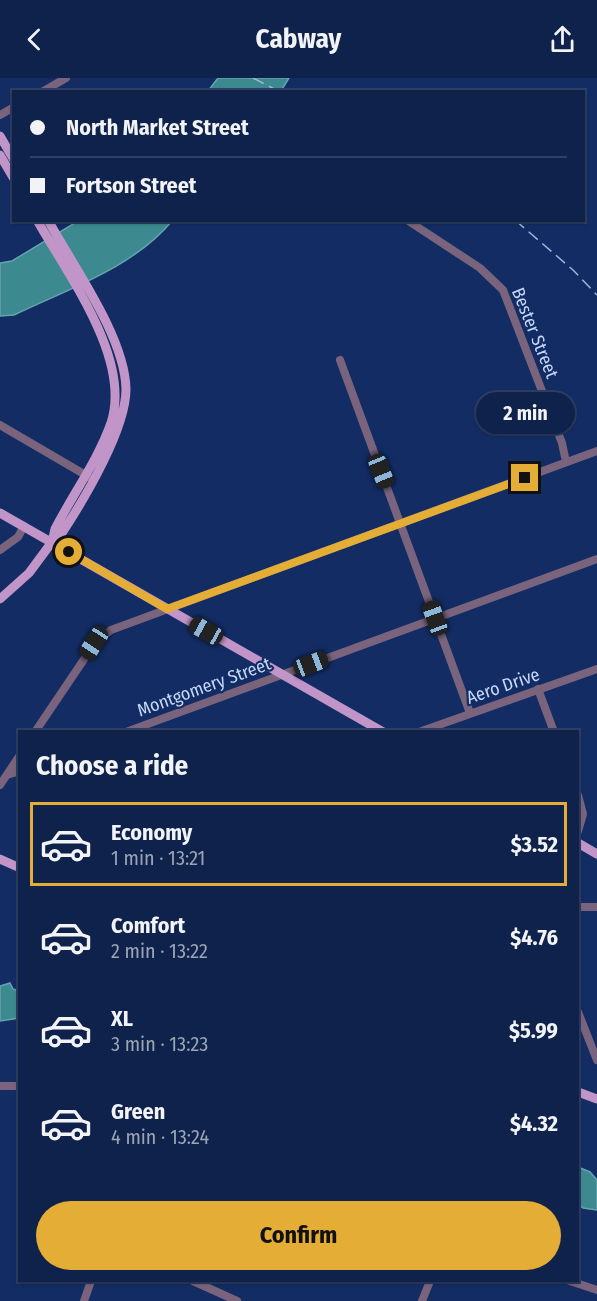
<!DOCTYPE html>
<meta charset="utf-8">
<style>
:root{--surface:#0e224b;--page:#172a52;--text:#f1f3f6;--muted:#9ba4b5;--line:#2e3f63;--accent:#e4ad35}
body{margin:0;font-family:"Fira Sans Condensed",sans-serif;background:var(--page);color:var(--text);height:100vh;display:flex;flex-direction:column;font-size:22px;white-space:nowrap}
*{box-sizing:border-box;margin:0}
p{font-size:20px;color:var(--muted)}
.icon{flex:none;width:33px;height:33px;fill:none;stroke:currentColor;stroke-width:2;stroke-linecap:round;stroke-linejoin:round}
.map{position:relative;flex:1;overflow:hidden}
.sheet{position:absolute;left:18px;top:652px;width:561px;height:552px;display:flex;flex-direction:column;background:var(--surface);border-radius:0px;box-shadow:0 2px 4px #0004,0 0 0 2px var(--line)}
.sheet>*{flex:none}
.top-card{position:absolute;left:12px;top:12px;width:573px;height:132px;border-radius:0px;box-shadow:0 2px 4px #0004,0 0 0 2px var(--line);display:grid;align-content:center;height:132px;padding:0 18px;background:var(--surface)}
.end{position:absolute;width:27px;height:27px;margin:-14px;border:8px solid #e4ad35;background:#111;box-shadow:0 0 0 3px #111}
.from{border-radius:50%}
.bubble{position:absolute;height:42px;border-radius:21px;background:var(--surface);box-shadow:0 2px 4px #0004,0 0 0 2px var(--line);font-size:20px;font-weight:700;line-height:42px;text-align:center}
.car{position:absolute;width:18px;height:36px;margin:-18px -9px;border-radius:8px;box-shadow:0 0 4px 2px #0007;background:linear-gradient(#222 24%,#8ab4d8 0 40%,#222 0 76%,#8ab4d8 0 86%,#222 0)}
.top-card b{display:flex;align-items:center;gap:21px;height:57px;font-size:22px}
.top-card b+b{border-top:2px solid var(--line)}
.top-card i{width:15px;height:15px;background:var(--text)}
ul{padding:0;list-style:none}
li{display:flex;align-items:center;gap:18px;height:84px;margin:0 12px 9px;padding:0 6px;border:3px solid transparent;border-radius:0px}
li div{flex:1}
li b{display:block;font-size:22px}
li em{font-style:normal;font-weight:700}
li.selected{border-color:var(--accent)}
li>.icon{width:54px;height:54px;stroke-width:1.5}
h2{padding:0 18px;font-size:27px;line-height:72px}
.action{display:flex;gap:12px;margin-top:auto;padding:12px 18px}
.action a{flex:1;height:69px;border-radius:36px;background:var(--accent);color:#111;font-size:24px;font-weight:700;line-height:69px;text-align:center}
header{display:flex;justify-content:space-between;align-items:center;height:78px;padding:0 18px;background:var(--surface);font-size:27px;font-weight:700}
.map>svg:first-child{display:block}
.water{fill:#3c8a90;stroke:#66a2b0;stroke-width:1.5}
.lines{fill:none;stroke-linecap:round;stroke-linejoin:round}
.minor{stroke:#7a647d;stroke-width:8}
.major{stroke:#c295c8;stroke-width:9}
.rail{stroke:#a1b4db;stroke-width:1.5;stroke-dasharray:12 6;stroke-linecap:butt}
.route{stroke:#e4ad35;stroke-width:8}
.labels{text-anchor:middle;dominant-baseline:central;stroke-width:4.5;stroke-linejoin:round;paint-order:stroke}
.street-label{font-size:18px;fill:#c7d9fb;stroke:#132d64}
</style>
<header><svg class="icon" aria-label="back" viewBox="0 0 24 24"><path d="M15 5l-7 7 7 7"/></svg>Cabway<svg class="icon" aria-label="share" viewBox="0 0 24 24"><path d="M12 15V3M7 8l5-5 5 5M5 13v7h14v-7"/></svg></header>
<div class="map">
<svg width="597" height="1223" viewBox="0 0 597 1223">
<rect width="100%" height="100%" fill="#132d64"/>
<path class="water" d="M 218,0 L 289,0 L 281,13 L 208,13 Z
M 78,143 L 172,143 C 134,189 68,211 14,237 L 0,238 L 0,185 L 12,183 Z
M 10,905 L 13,911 L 19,913 L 19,940 L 0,943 L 0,908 Z
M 578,1089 L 590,1094 L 597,1102 L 597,1132 L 583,1130 L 578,1126 Z"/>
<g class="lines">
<path class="minor" d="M 42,14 L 66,0
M 0,37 L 14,29
M 410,144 L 480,190 L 503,212 L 562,365 L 566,384
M 340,282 L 470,635
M 0,347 L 89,399
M 0,472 L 18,459 L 24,448
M 538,611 L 554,654
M 35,654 L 95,565 L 111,552 L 597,373
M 126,654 L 597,481
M 419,654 L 597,591
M 7,697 L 20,693
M 0,707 L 20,677
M 578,717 L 583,736 L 578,753
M 578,829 L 597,829
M 578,934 L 597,982
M 0,1008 L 20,1008
M 193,1203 L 237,1223
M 570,1203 L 597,1212
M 84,1223 L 91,1203
M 422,1223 L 430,1203"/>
<path class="major" d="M 0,58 L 14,82
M 0,77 L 14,101
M 37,142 C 68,197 132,281 111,345 C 98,382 73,416 55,451 L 52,464
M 0,435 L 383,654
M 0,521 L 29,495 L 52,464 L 62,455 C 85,420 126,351 126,311 C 125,259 73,188 48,142
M 578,765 L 597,776
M 0,781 L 20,790
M 578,1014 L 597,1021"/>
<path class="rail" d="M 253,0 L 280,14
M 515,142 L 573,192 L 597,217"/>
</g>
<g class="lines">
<path class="route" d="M 69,474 L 167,531 L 525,400"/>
</g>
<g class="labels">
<g class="street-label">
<text transform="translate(535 255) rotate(68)">Bester Street</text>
<text transform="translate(503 608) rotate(-19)">Aero Drive</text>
<text transform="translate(204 609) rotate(-20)">Montgomery Street</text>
</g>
</g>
</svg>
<i class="end from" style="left:69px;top:474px"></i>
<i class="end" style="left:525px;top:400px"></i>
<div class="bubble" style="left:476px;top:314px;width:99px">2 min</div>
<i class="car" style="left:381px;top:393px;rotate:158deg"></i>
<i class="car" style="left:435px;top:540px;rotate:340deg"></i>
<i class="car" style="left:206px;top:553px;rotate:299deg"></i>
<i class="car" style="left:94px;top:565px;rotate:213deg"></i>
<i class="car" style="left:311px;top:586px;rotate:69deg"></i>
<div class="top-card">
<b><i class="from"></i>North Market Street</b>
<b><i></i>Fortson Street</b>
</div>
<section class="sheet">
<h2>Choose a ride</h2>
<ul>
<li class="selected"><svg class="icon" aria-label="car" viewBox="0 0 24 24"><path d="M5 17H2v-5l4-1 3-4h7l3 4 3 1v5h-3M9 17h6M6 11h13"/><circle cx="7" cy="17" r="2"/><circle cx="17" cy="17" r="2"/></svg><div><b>Economy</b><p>1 min · 13:21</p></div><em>$3.52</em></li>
<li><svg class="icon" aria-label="car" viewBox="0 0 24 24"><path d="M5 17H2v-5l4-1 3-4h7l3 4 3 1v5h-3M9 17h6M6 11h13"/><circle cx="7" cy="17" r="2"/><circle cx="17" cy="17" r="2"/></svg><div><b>Comfort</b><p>2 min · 13:22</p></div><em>$4.76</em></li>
<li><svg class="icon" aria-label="car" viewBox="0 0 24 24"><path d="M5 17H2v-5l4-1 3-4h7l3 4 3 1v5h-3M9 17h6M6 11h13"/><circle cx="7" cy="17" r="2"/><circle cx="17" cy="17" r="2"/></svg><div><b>XL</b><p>3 min · 13:23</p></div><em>$5.99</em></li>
<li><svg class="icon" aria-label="car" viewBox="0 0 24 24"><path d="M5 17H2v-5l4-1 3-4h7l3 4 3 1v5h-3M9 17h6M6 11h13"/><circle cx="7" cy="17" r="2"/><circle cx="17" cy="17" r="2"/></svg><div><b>Green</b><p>4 min · 13:24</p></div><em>$4.32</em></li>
</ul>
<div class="action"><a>Confirm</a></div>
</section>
</div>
